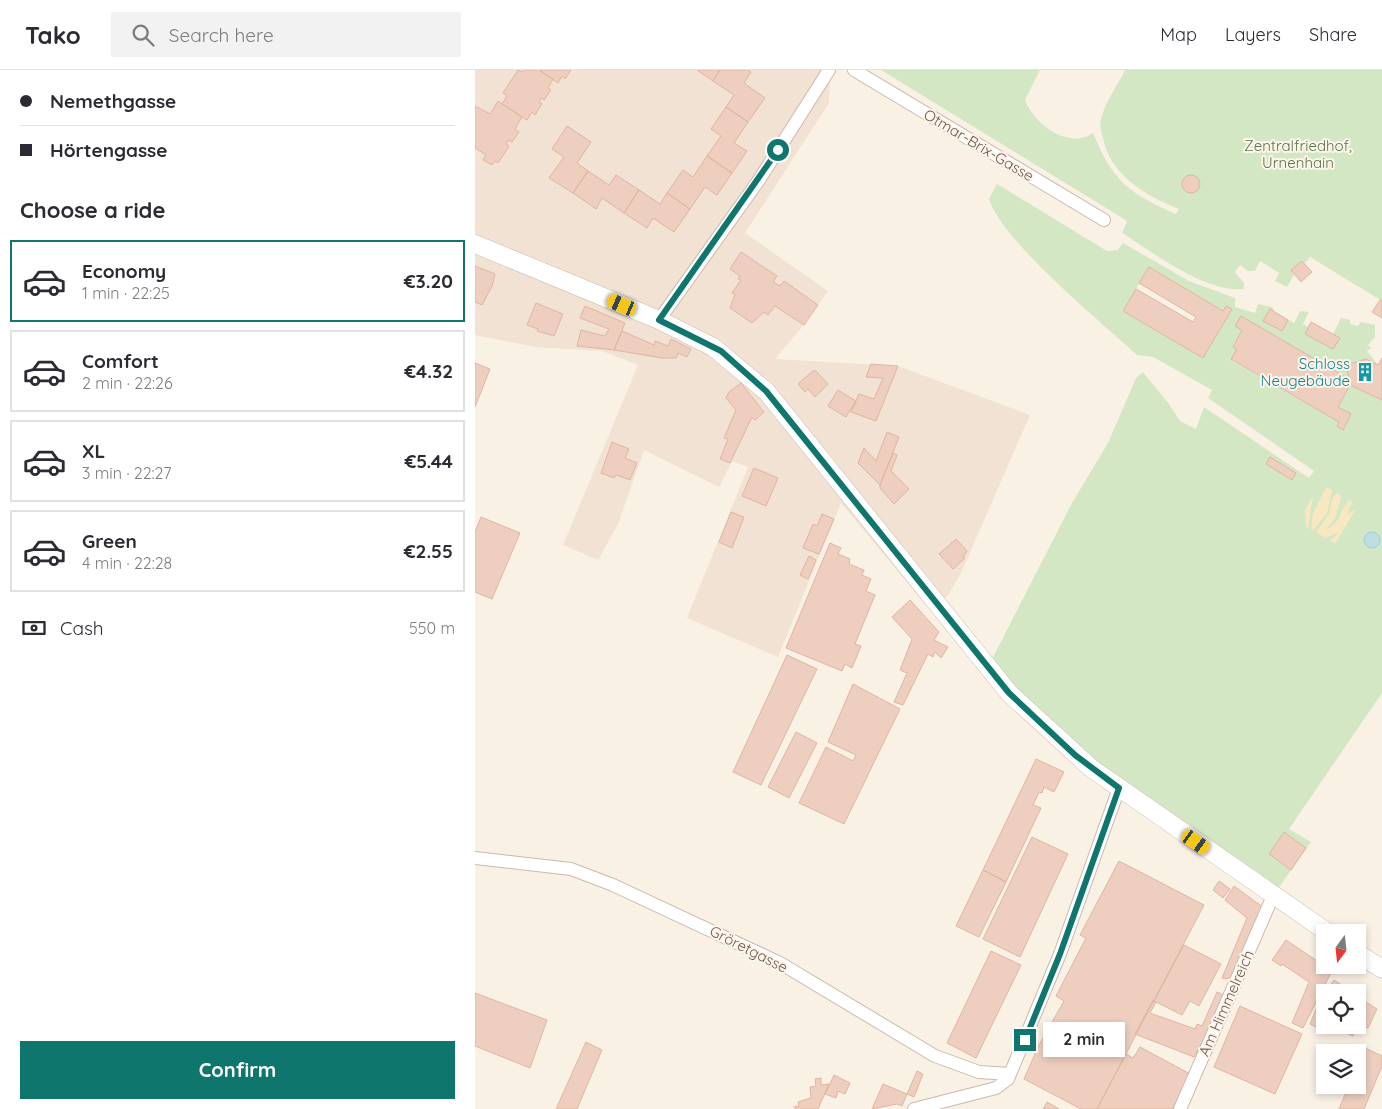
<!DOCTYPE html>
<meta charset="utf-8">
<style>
:root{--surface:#fff;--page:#f2f2f3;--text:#2b2b33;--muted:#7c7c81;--line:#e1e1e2;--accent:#0f766e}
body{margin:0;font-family:Quicksand,sans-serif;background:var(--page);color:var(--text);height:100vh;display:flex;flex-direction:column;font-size:19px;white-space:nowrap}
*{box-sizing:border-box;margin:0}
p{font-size:16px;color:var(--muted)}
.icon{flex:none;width:28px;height:28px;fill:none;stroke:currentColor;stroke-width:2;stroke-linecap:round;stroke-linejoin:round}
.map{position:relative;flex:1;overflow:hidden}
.details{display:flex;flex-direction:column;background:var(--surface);width:475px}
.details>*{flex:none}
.banner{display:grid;align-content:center;height:110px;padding:0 20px;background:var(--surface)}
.needle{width:32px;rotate:195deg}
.controls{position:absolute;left:841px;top:854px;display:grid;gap:10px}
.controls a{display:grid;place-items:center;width:50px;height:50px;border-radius:0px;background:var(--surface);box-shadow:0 2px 8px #0003;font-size:25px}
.end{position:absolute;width:22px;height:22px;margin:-11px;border:6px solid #0f766e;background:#fff;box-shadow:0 0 0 2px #fff}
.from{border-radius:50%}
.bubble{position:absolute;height:35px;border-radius:0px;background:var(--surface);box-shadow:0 2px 8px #0003;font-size:16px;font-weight:800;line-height:35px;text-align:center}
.car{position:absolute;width:15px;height:30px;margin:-15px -8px;border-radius:6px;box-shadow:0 0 4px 1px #0007;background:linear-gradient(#f5c518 24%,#345 0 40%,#f5c518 0 76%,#345 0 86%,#f5c518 0)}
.banner b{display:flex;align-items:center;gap:18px;height:48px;font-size:19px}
.banner b+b{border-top:1px solid var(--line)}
.banner i{width:12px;height:12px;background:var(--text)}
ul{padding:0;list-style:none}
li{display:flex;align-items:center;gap:15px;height:82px;margin:0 10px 8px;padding:0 10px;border:2px solid var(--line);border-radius:0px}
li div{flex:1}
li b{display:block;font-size:19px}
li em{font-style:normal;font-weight:800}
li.current{border-color:var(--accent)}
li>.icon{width:45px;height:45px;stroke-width:1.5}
h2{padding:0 20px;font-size:22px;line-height:60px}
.pay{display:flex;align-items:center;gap:12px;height:55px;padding:0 20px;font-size:19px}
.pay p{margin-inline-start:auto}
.primary-button{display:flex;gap:10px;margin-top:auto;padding:10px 20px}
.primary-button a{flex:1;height:58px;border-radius:0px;background:var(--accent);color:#fff;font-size:20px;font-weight:800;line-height:58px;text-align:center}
header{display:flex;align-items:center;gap:30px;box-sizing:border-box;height:70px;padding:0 25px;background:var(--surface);border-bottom:1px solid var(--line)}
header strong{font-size:24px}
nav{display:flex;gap:28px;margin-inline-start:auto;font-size:18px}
.search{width:350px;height:45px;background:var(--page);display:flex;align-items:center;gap:12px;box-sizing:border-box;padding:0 18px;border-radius:0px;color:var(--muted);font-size:19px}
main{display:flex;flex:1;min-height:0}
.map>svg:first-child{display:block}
.residential{fill:#f1e2d4}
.green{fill:#d4e7c5;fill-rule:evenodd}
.sand{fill:#f7e8c2}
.water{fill:#bbdfe2;stroke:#a2ced3}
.building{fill:#eecfbf;stroke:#dfb5a0}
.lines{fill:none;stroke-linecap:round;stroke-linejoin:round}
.minor-casing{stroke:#cbb8ac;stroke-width:14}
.secondary-casing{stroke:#d0baad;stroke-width:19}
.minor{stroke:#fff;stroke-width:12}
.secondary{stroke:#fff;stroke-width:18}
.route{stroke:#0f766e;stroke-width:6}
.labels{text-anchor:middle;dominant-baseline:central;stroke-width:4;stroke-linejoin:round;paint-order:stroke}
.street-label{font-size:15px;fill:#71574c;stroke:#fdf5eb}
.park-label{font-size:15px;fill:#567645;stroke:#fdf5eb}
.culture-label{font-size:15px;fill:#0d838f;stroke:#fdf5eb;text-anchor:end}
</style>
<header>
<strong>Tako</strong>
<div class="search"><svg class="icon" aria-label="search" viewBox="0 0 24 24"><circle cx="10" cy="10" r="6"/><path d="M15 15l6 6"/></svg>Search here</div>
<nav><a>Map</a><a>Layers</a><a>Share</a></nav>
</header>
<main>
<section class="details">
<div class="banner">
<b><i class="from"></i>Nemethgasse</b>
<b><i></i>Hörtengasse</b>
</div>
<h2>Choose a ride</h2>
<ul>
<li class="current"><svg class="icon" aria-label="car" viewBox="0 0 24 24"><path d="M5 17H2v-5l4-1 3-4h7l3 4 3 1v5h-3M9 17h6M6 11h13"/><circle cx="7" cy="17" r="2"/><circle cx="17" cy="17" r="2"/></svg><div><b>Economy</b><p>1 min · 22:25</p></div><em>€3.20</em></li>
<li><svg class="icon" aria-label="car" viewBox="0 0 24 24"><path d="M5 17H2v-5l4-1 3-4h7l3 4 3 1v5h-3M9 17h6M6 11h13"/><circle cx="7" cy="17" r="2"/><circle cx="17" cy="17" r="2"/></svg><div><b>Comfort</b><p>2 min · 22:26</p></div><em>€4.32</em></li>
<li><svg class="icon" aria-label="car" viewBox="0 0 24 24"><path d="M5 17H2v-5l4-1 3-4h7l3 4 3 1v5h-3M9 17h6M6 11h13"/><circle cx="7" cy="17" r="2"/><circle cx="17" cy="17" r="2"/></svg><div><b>XL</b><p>3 min · 22:27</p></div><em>€5.44</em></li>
<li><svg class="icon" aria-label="car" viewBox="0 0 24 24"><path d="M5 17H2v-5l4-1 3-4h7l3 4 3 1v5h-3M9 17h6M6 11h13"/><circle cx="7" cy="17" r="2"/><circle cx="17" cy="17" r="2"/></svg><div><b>Green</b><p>4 min · 22:28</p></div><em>€2.55</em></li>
</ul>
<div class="pay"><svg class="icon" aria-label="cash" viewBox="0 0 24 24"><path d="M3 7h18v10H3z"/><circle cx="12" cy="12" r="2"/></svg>Cash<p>550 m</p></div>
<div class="primary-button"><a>Confirm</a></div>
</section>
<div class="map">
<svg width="907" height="1039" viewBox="0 0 907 1039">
<rect width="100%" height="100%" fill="#faf1e5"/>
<path class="residential" d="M 0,0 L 355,0 L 354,33 L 270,163 L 353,221 L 329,255 L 300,289 L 423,296 L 555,345 L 486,503 L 473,525 L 456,541 L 366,433 L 303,587 L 212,548 L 273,397 L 257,391 L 244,417 L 169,380 L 143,454 L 123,490 L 88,475 L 163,295 L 127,281 L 60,277 L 0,265 Z"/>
<path class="green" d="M 406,0 L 565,0 L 550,30 C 559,54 593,80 618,63 C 638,111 653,123 701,144 L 704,139 C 671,126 635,105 628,68 C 626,62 624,54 626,49 C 630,32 643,15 650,0 L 907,0 L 907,231 L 835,187 L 830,193 L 827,191 L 812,217 L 800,211 L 804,203 L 785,191 L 780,201 L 773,201 L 765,195 L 760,202 L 769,213 L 769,219 C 730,223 679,183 647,163 L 652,152 L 649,149 Z
M 522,114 L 632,181 L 643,180 L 648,173 L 714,211 L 760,228 L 760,237 L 780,243 L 783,234 L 797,237 L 801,243 L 819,253 L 825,241 L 834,242 L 828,254 L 833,257 L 836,252 L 858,264 L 866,248 L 875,250 L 875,254 L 883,256 L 886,252 L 900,255 L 900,267 L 893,275 L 896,278 L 892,281 L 903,295 L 891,289 L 871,295 L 874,309 L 766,246 L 760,256 L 767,260 L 758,276 L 762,279 L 756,290 L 864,352 L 862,356 L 868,359 L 876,344 L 863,337 L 875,315 L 907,330 L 907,623 L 814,759 L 836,772 L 798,826 L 644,718 L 513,597 L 597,433 L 633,373 L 661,308 L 668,302 L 694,334 L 705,351 L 721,359 L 729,337 L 834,408 L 839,401 L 733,328 L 737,320 L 678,287 L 662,285 C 626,252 527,171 514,129 ZM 674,197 L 748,241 L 751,236 L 757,239 L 728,288 L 648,241 Z"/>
<path class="sand" d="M 851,417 L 857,420 L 852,443 L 838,461 L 836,459 L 838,443 Z
M 862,423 L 867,426 L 860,448 L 851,460 C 866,453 864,441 874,430 L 877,432 L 872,444 L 881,439 L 860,474 L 855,471 L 864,462 L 850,468 L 841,462 L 854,444 L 857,429 Z
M 838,426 L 833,458 L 831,457 L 830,440 Z"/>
<path class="water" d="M889 470a8 8 0 1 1 16 0a8 8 0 1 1-16 0Z"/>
<path class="building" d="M 43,0 L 47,2 L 49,0 L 64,0 L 78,9 L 73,18 L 76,20 L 69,30 L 66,28 L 64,32 L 67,34 L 60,45 L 57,42 L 52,50 L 27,34 L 32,26 L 28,23 Z
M 64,0 L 96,0 L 90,9 L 87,6 L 83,13 Z
M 222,0 L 245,0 L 238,11 Z
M 245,0 L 273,0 L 276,2 L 269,13 L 290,28 L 273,52 L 251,37 L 259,25 L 238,11 Z
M 23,31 L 47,47 L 40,59 L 44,62 L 37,72 L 33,70 L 31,74 L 34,76 L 23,93 L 20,91 L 17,95 L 8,90 L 11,85 L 0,78 L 0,36 L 15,44 Z
M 251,37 L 273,52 L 259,73 L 272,81 L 257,103 L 232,86 L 246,66 L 236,59 Z
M 92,56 L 116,72 L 102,93 L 113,101 L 98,123 L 74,108 L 89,87 L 77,79 Z
M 232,86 L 257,103 L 242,125 L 230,117 L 215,139 L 192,123 L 208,100 L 218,107 Z
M 113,101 L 134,115 L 141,105 L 164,120 L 149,143 L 127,128 L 121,139 L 98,123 Z
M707 114a9 9 0 1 1 18 0a9 9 0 1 1-18 0Z
M 164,120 L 185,134 L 192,123 L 215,139 L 199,162 L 178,148 L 172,158 L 149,143 Z
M 266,182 L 302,206 L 298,212 L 305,216 L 309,211 L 343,235 L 329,255 L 300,236 L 293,245 L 289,242 L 277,253 L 255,238 L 260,224 L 257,223 L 266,210 L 263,209 L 265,206 L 255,199 Z
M 827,191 L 837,202 L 826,212 L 816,200 Z
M 0,196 L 20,204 L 17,216 L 7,235 L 0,232 Z
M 674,197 L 748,241 L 751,236 L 757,239 L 728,288 L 648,241 L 661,219 L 718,252 L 721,247 L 664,213 Z
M 905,230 L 907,231 L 907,248 L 897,242 Z
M 61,233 L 88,244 L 79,266 L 62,261 L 63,259 L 52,255 Z
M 110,236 L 150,253 L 139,280 L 102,276 L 106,260 L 130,266 L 134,259 L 105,248 Z
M 795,239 L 813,250 L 807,261 L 788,251 Z
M 766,246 L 874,309 L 875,315 L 863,337 L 876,344 L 868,360 L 862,356 L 864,352 L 756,289 L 762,279 L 758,277 L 767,260 L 760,256 Z
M 836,252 L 865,268 L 858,279 L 830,264 Z
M 147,261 L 179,275 L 180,271 L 193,276 L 196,269 L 216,279 L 212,287 L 203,283 L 201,288 L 187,288 L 139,280 Z
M 907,288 L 907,330 L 875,315 L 871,295 L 891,289 L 903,295 Z
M 0,293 L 15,299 L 0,337 Z
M 396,294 L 423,296 L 401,351 L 376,342 L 384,324 L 399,329 L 408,308 L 391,307 Z
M 338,301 L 341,301 L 353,314 L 340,327 L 333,319 L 330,322 L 323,314 Z
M 266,313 L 289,342 L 280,350 L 277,347 L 255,393 L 245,389 L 253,369 L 249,368 L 261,340 L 251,328 L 254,322 Z
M 363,320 L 381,331 L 371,347 L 353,336 Z
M 412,362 L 424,367 L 405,415 L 383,393 L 389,378 L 401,391 Z
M 137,372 L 154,379 L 150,388 L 162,393 L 155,410 L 141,405 L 139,408 L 126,403 Z
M 418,383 L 422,385 L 416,401 L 434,419 L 419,434 L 405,418 L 405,415 Z
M 795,387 L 821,403 L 817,410 L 791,394 Z
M 279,398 L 303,408 L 291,436 L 267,426 Z
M 256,442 L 269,447 L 257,478 L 244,472 Z
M 347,444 L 359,449 L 344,484 L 328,478 L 338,454 L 342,456 Z
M 6,447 L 45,463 L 17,529 L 0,522 L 0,462 Z
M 481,469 L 492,481 L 488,487 L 490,488 L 478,499 L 464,484 Z
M 355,473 L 366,478 L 363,484 L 375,489 L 374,494 L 389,500 L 387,505 L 396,509 L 391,521 L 400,525 L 380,574 L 386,576 L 377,598 L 370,594 L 367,601 L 311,578 Z
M 334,486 L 341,490 L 333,509 L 325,505 Z
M 435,530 L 464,562 L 459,570 L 473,577 L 466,588 L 460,582 L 458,587 L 453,584 L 428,635 L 419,632 L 432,603 L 425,600 L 437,569 L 417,547 Z
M 312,585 L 342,599 L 286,715 L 258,702 Z
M 378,614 L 425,639 L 369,754 L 324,733 L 351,677 L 378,691 L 381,685 L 353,672 Z
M 321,662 L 342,673 L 314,728 L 293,717 Z
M 561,689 L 589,702 L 579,722 L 569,717 L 567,723 L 564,722 L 558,735 L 566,738 L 531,812 L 508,800 Z
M 809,762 L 831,778 L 816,800 L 794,784 Z
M 557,767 L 593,784 L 545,887 L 508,869 Z
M 644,791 L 729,835 L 622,1039 L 606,1039 L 549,1009 L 564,975 L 589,931 L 581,926 L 611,868 L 605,865 Z
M 508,800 L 531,812 L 504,867 L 481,856 Z
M 744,811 L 755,819 L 748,828 L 738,820 Z
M 759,816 L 789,838 L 759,906 L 751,909 L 747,908 L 772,848 L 750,830 Z
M 811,870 L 857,901 L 828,958 L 817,953 L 834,912 L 807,894 L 806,896 L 797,890 Z
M 709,875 L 746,894 L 724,936 L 715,931 L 707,945 L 679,931 Z
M 516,881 L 546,895 L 501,988 L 472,973 Z
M 859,910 L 877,922 L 850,922 Z
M 742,922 L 751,926 L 729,975 L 726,974 L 719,987 L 660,964 L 678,930 L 681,932 L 675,943 L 720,959 L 722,954 L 727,956 Z
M 0,923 L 72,950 L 55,998 L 0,976 Z
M 882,926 L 902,939 L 893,958 L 883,954 L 878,966 L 858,957 L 855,964 L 835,954 L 842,937 L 850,940 L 850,955 L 882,955 Z
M 765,936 L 827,964 L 800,1024 L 739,997 Z
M 111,972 L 127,980 L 102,1039 L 81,1039 Z
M 665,977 L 717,1005 L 697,1039 L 622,1039 L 651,984 L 658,988 Z
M 890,978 L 907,986 L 907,996 L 889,1039 L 864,1039 L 874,1015 L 882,1015 L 882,996 Z
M 442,1001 L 448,1004 L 439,1027 L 432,1024 Z
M 359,1005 L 375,1013 L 370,1024 L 363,1021 L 361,1028 L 350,1024 Z
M 346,1008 L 346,1015 L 354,1014 L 343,1039 L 320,1039 L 319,1037 L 324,1036 L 323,1032 L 336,1028 L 335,1017 L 341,1016 L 340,1009 Z
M 408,1014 L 432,1024 L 427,1036 L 422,1034 L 397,1039 Z
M 572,1032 L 584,1039 L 568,1039 Z"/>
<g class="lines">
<g class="minor-casing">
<path id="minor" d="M 379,0 L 629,150
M 184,250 L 284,110 L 354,0
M 0,788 L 96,799 L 138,815 L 305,893 L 460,986 L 504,1002 L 535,1004
M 439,1039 L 521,1018 L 533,1009 L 585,884 L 644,718
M 705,1039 L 798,826"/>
</g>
<g class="secondary-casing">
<path id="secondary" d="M 0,174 L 184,250 L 238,277 L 291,321 L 534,623 L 616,698 L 852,862
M 882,883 L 907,899"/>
</g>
<use href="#minor" class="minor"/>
<use href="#secondary" class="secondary"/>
</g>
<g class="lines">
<path class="route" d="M 303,80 L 184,250 L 246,281 L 291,321 L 534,623 L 600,685 L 644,718 L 585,884 L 550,970"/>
</g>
<defs>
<g id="building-bare" transform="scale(1.5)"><path d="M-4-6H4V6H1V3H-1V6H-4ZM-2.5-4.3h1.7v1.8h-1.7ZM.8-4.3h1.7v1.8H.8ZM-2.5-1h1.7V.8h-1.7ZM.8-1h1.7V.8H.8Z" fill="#0f9aa8" stroke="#fdf5eb" stroke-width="2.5" paint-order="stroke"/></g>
</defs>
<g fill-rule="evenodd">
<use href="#building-bare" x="890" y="302"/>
</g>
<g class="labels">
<g class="street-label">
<text transform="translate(504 75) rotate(31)">Otmar-Brix-Gasse</text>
<text transform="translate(274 879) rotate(27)">Gröretgasse</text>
<text transform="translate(751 933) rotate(-66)">Am Himmelreich</text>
</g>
<g class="park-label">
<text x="823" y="75">Zentralfriedhof,<tspan x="823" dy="17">Urnenhain</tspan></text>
</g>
<g class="culture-label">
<text x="875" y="293">Schloss<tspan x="875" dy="17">Neugebäude</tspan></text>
</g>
</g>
</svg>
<div class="controls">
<a><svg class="needle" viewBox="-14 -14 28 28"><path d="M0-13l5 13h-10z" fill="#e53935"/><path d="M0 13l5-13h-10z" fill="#7c7c81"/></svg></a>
<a><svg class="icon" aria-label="locate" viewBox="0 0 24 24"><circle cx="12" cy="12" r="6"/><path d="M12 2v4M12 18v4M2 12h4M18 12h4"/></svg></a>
<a><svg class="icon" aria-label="layers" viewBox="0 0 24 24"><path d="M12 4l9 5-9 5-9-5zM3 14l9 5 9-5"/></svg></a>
</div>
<i class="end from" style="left:303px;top:80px"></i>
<i class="end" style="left:550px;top:970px"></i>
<div class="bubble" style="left:568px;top:952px;width:82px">2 min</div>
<i class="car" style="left:147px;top:235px;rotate:293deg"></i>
<i class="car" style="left:721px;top:772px;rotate:125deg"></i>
</div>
</main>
